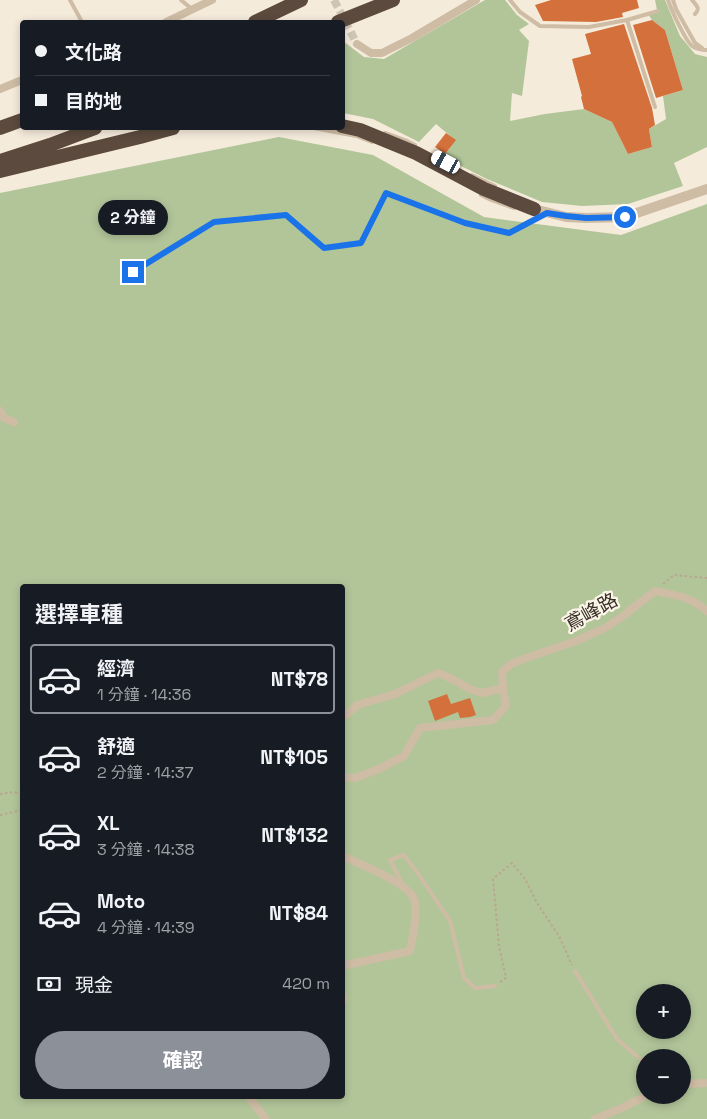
<!DOCTYPE html>
<html lang="zh-TW">
<meta charset="utf-8">
<style>
:root{--surface:#171b24;--page:#242831;--text:#f1f3f6;--muted:#9ea1a6;--line:#363941;--accent:#8c9099}
body{margin:0;font-family:"Space Grotesk","Noto Sans TC",sans-serif;background:var(--page);color:var(--text);height:100vh;display:flex;flex-direction:column;font-size:19px;white-space:nowrap}
*{box-sizing:border-box;margin:0}
p{font-size:16px;color:var(--muted)}
.icon{flex:none;width:28px;height:28px;fill:none;stroke:currentColor;stroke-width:2;stroke-linecap:round;stroke-linejoin:round}
.map{position:relative;flex:1;overflow:hidden}
.panel{position:absolute;left:20px;top:584px;width:325px;height:515px;display:flex;flex-direction:column;background:var(--surface);border-radius:5px;box-shadow:0 2px 8px #0003}
.panel>*{flex:none}
.guide{position:absolute;left:20px;top:20px;width:325px;height:110px;border-radius:5px;box-shadow:0 2px 8px #0003;display:grid;align-content:center;height:110px;padding:0 15px;background:var(--surface)}
.fabs{position:absolute;left:636px;top:984px;display:grid;gap:10px}
.fabs a{display:grid;place-items:center;width:55px;height:55px;border-radius:50%;background:var(--surface);box-shadow:0 2px 8px #0003;font-size:25px}
.end{position:absolute;width:22px;height:22px;margin:-11px;border:6px solid #1a73e8;background:#fff;box-shadow:0 0 0 2px #fff}
.from{border-radius:50%}
.bubble{position:absolute;height:35px;border-radius:18px;background:var(--surface);box-shadow:0 2px 8px #0003;font-size:16px;font-weight:700;line-height:35px;text-align:center}
.car{position:absolute;width:15px;height:30px;margin:-15px -8px;border-radius:6px;box-shadow:0 0 4px 1px #0007;background:linear-gradient(#fff 24%,#345 0 40%,#fff 0 76%,#345 0 86%,#fff 0)}
.guide b{display:flex;align-items:center;gap:18px;height:48px;font-size:19px}
.guide b+b{border-top:1px solid var(--line)}
.guide i{width:12px;height:12px;background:var(--text)}
ul{padding:0;list-style:none}
li{display:flex;align-items:center;gap:15px;height:70px;margin:0 10px 8px;padding:0 5px;border:2px solid transparent;border-radius:5px}
li div{flex:1}
li b{display:block;font-size:19px}
li em{font-style:normal;font-weight:700}
li.selected{border-color:var(--accent)}
li>.icon{width:45px;height:45px;stroke-width:1.5}
h2{padding:0 15px;font-size:22px;line-height:60px}
.pay{display:flex;align-items:center;gap:12px;height:55px;padding:0 15px;font-size:19px}
.pay p{margin-inline-start:auto}
.primary-button{display:flex;gap:10px;margin-top:auto;padding:10px 15px}
.primary-button a{flex:1;height:58px;border-radius:30px;background:var(--accent);color:#fff;font-size:20px;font-weight:700;line-height:58px;text-align:center}
.map>svg:first-child{display:block}
.green{fill:#b2c599;fill-rule:evenodd}
.building{fill:#d3703b}
.lines{fill:none;stroke-linecap:round;stroke-linejoin:round}
.minor-tunnel{stroke:#cfc5b7;stroke-width:8;stroke-dasharray:8 4;stroke-linecap:butt}
.path{stroke:#baa68f;stroke-width:2;stroke-dasharray:2.5 2.5;stroke-linecap:butt}
.service{stroke:#cebca5;stroke-width:4}
.minor{stroke:#cebca5;stroke-width:8}
.tertiary{stroke:#cebca5;stroke-width:10}
.motorway{stroke:#5b4a3d;stroke-width:14}
.route{stroke:#1a73e8;stroke-width:6}
.labels{text-anchor:middle;dominant-baseline:central;stroke-width:4.5;stroke-linejoin:round;paint-order:stroke}
.street-label{font-size:19px;fill:#392f27;stroke:#fbf5e8}
</style>
<div class="map">
<svg width="707" height="1119" viewBox="0 0 707 1119">
<rect width="100%" height="100%" fill="#f5ebdb"/>
<path class="green" d="M 485,0 L 505,0 L 517,15 L 529,24 L 519,30 L 529,41 L 522,96 L 512,93 L 510,121 L 545,114 L 584,109 L 612,122 L 628,154 L 652,147 L 649,129 L 666,119 L 663,96 L 683,90 L 665,30 L 652,20 L 648,14 L 657,10 L 655,0 L 665,0 L 680,36 L 695,54 L 707,57 L 707,147 L 674,163 L 683,186 L 628,204 L 582,206 L 542,202 L 487,179 L 443,157 L 455,140 L 436,124 L 419,142 L 373,119 L 343,113 L 343,41 L 364,57 L 384,59 Z
M 279,137 L 373,155 L 484,217 L 621,235 L 707,204 L 707,1119 L 0,1119 L 0,193 ZM 22,586 L 342,586 L 342,1096 L 22,1096 ZM 645,992 L 682,992 L 682,1030 L 645,1030 ZM 645,1058 L 682,1058 L 682,1095 L 645,1095 Z"/>
<path class="building" d="M 551,0 L 637,0 L 639,8 L 622,13 L 623,17 L 596,22 L 543,21 L 535,5 Z
M 652,20 L 665,30 L 683,90 L 656,98 L 633,25 Z
M 624,24 L 652,108 L 655,125 L 649,129 L 652,147 L 628,154 L 612,122 L 584,109 L 581,97 L 582,96 L 572,59 L 591,54 L 585,34 Z
M 446,133 L 456,140 L 445,154 L 435,147 Z
M 447,694 L 451,704 L 470,698 L 476,715 L 470,717 L 460,718 L 458,712 L 435,721 L 428,701 Z"/>
<g class="lines">
<path class="minor-tunnel" d="M 334,0 L 357,44"/>
<path class="path" d="M 663,584 L 674,575 L 707,578
M 0,794 L 14,792 L 22,794
M 0,815 L 22,810
M 500,982 L 506,978 L 499,946 L 493,879 L 512,863 L 525,879 L 537,903 L 559,936 L 572,965"/>
<path class="service" d="M 70,0 L 82,22
M 181,0 L 193,10
M 510,0 L 520,12 L 540,26 L 589,27 L 627,20 L 655,107
M 668,0 C 671,9 685,40 692,46 C 696,49 702,50 707,50
M 673,0 L 676,9 L 695,43 L 702,48
M 692,0 C 696,5 701,8 695,14
M 627,20 L 658,11
M 225,128 L 233,128
M 314,128 L 356,136 L 372,142
M 385,133 L 407,141 L 415,145
M 472,175 L 495,186
M 481,195 L 489,199 L 514,208
M 133,272 L 214,222 L 286,215 L 324,248 L 361,243 L 386,193 L 465,223 L 509,233 L 544,214
M 402,883 L 390,860 L 404,855 L 417,872 L 450,921 L 464,978 L 475,988 L 495,986
M 575,971 L 617,1039 L 645,1063"/>
<path class="minor" d="M 166,22 L 212,0
M 357,44 L 371,53 L 382,53 L 412,38 L 476,0
M 0,89 L 22,80
M 0,411 L 4,418 L 14,422
M 342,716 L 346,715 L 357,705 L 395,694 L 438,673 L 450,678 L 472,690 L 482,693 L 503,688 L 502,672 L 511,664 L 529,657 L 576,641 L 605,628 L 623,616 L 655,591 C 674,595 692,597 707,611
M 342,777 L 355,778 L 381,768 L 404,756 L 420,728 L 493,720 L 506,706 L 503,688
M 342,856 C 360,864 404,881 413,897 C 420,908 412,939 410,951 L 342,966
M 342,994 L 344,998 L 342,1002
M 682,1084 L 707,1083
M 249,1096 L 250,1099 L 266,1119
M 595,1119 L 622,1108 L 647,1095"/>
<path class="tertiary" d="M 534,209 L 566,217 L 586,218 L 625,217 L 707,189"/>
<path class="motorway" d="M 255,22 L 301,0
M 338,22 L 393,0
M 342,126 L 360,130 L 416,153 L 484,189 L 534,209
M 0,128 L 22,120
M 0,161 L 50,145 L 95,128
M 0,171 L 140,137 L 173,128"/>
</g>
<g class="lines">
<path class="route" d="M 133,272 L 214,222 L 286,215 L 324,248 L 361,243 L 386,193 L 465,223 L 509,233 L 547,213 L 566,216 L 586,218 L 625,217"/>
</g>
<g class="labels">
<g class="street-label">
<text transform="translate(591 612) rotate(-29)">鳶峰路</text>
</g>
</g>
</svg>
<div class="fabs">
<a>+</a>
<a>−</a>
</div>
<i class="end from" style="left:625px;top:217px"></i>
<i class="end" style="left:133px;top:272px"></i>
<div class="bubble" style="left:98px;top:200px;width:70px">2 分鐘</div>
<i class="car" style="left:446px;top:162px;rotate:298deg"></i>
<div class="guide">
<b><i class="from"></i>文化路</b>
<b><i></i>目的地</b>
</div>
<section class="panel">
<h2>選擇車種</h2>
<ul>
<li class="selected"><svg class="icon" aria-label="car" viewBox="0 0 24 24"><path d="M5 17H2v-5l4-1 3-4h7l3 4 3 1v5h-3M9 17h6M6 11h13"/><circle cx="7" cy="17" r="2"/><circle cx="17" cy="17" r="2"/></svg><div><b>經濟</b><p>1 分鐘 · 14:36</p></div><em>NT$78</em></li>
<li><svg class="icon" aria-label="car" viewBox="0 0 24 24"><path d="M5 17H2v-5l4-1 3-4h7l3 4 3 1v5h-3M9 17h6M6 11h13"/><circle cx="7" cy="17" r="2"/><circle cx="17" cy="17" r="2"/></svg><div><b>舒適</b><p>2 分鐘 · 14:37</p></div><em>NT$105</em></li>
<li><svg class="icon" aria-label="car" viewBox="0 0 24 24"><path d="M5 17H2v-5l4-1 3-4h7l3 4 3 1v5h-3M9 17h6M6 11h13"/><circle cx="7" cy="17" r="2"/><circle cx="17" cy="17" r="2"/></svg><div><b>XL</b><p>3 分鐘 · 14:38</p></div><em>NT$132</em></li>
<li><svg class="icon" aria-label="car" viewBox="0 0 24 24"><path d="M5 17H2v-5l4-1 3-4h7l3 4 3 1v5h-3M9 17h6M6 11h13"/><circle cx="7" cy="17" r="2"/><circle cx="17" cy="17" r="2"/></svg><div><b>Moto</b><p>4 分鐘 · 14:39</p></div><em>NT$84</em></li>
</ul>
<div class="pay"><svg class="icon" aria-label="cash" viewBox="0 0 24 24"><path d="M3 7h18v10H3z"/><circle cx="12" cy="12" r="2"/></svg>現金<p>420 m</p></div>
<div class="primary-button"><a>確認</a></div>
</section>
</div>
